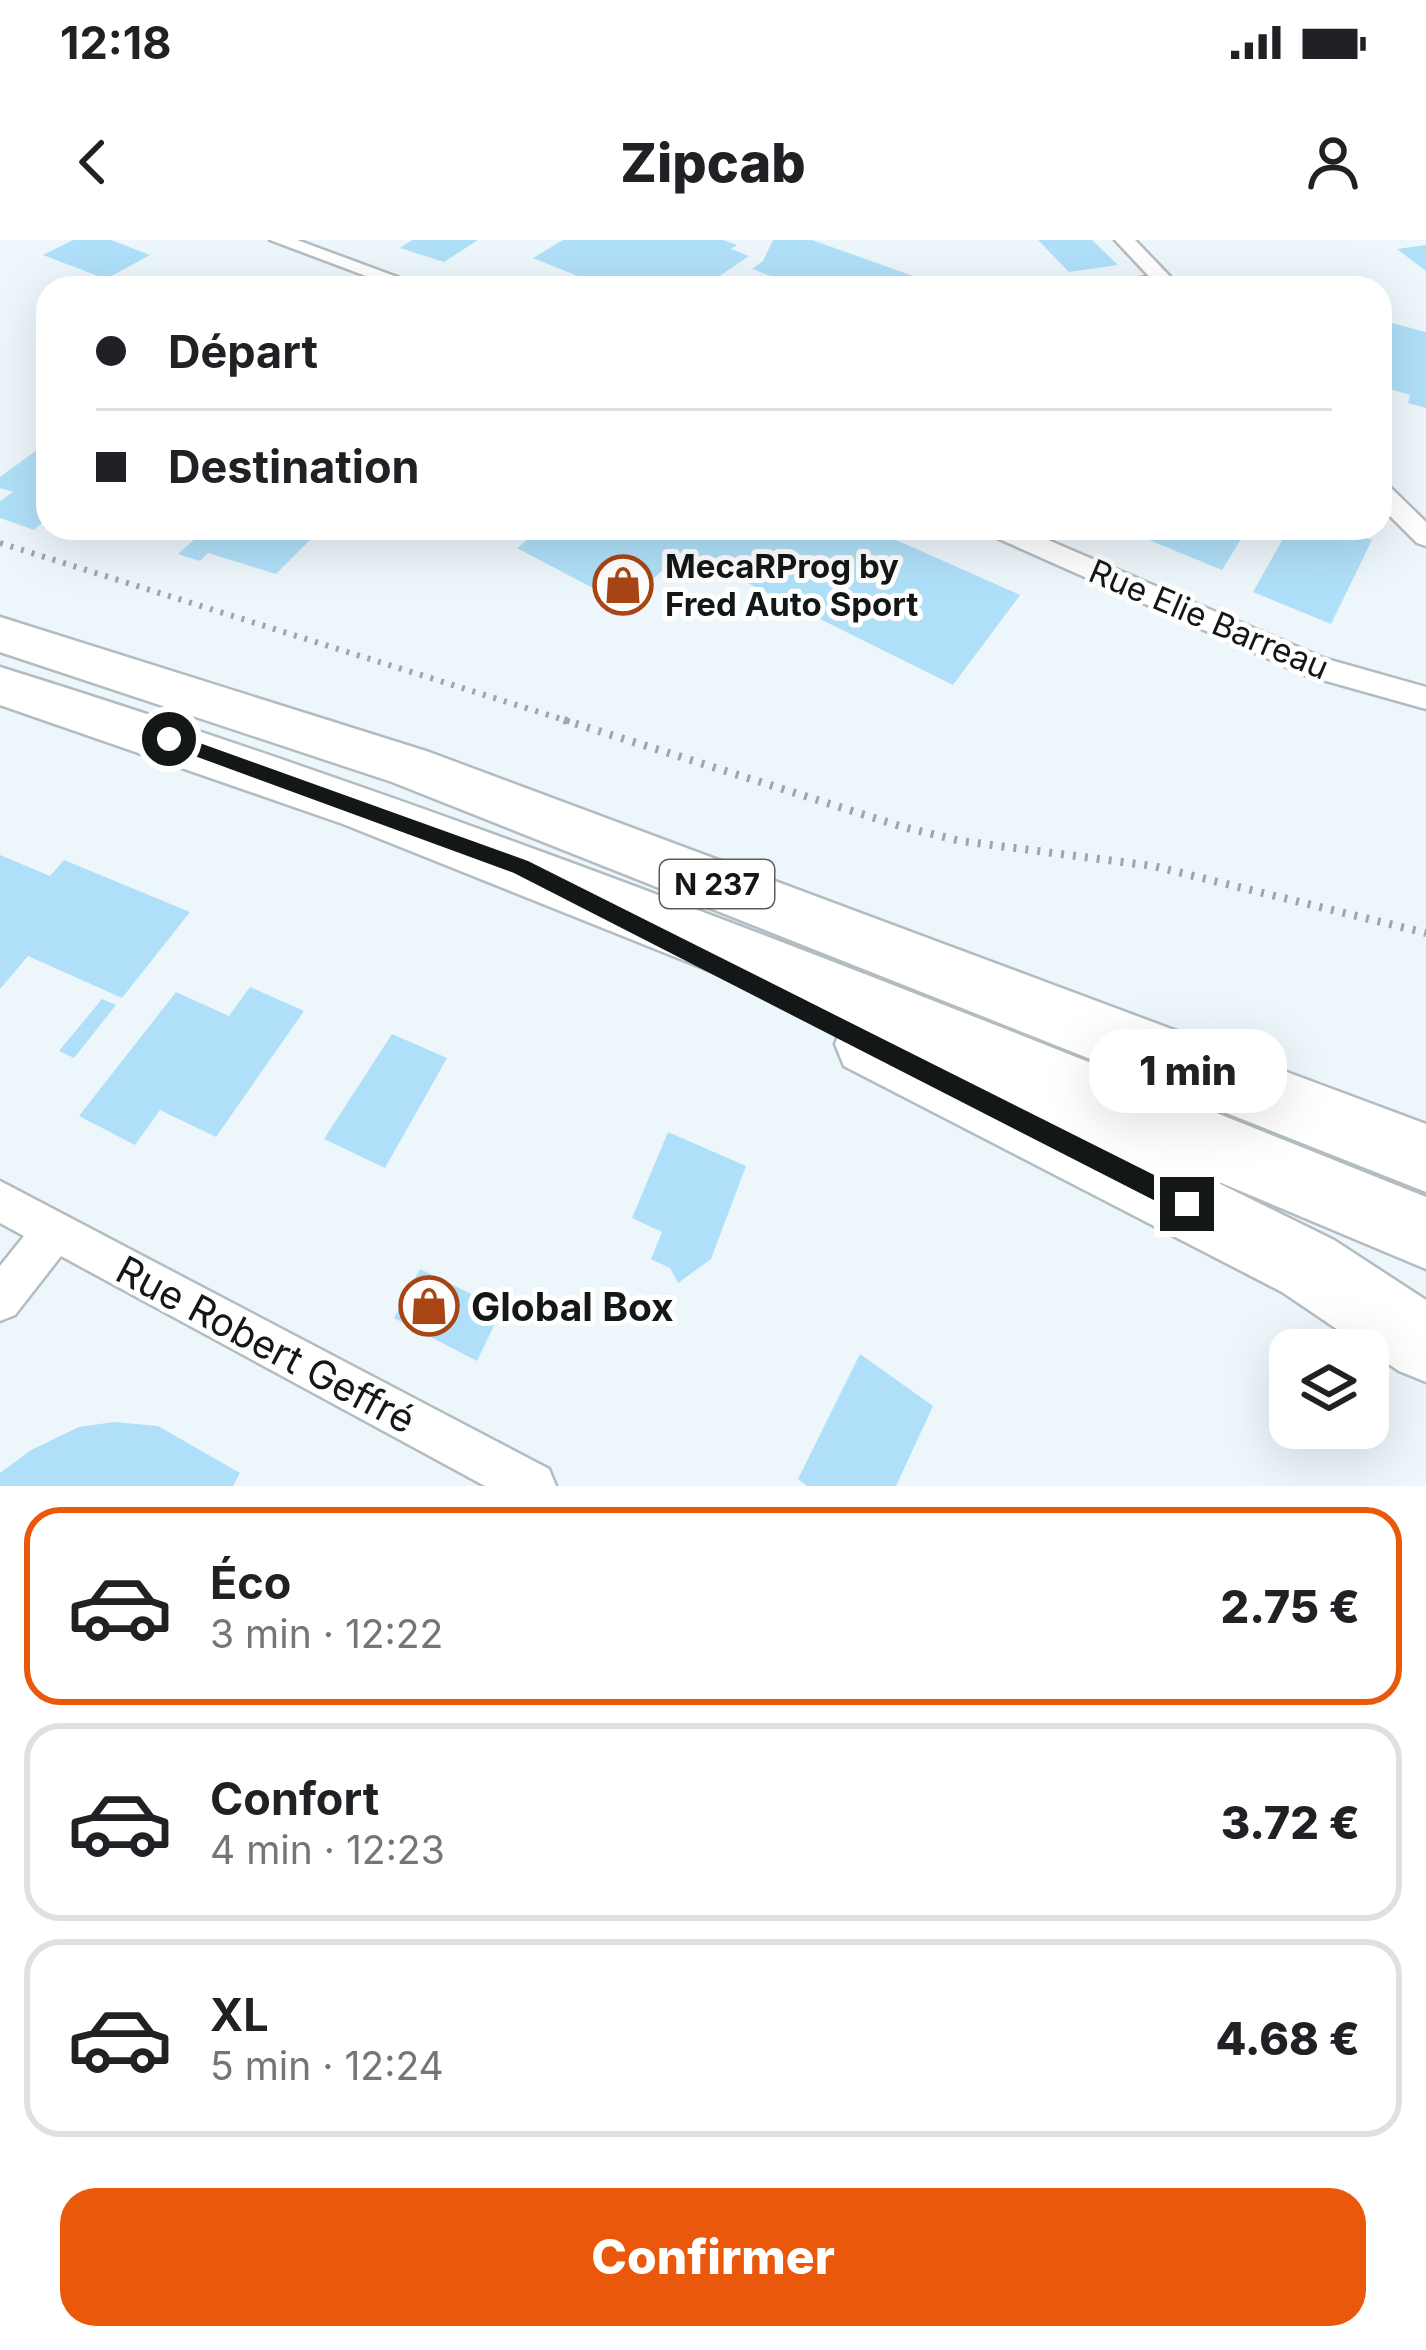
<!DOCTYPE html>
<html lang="fr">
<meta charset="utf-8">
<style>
:root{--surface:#fff;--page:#f2f2f2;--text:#202124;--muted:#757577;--line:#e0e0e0;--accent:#ea580c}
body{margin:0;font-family:Inter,sans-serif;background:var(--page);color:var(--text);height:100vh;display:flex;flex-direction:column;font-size:45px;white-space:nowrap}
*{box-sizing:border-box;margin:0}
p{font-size:39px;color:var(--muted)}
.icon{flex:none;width:66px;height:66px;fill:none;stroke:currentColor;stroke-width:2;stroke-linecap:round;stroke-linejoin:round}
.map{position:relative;height:1246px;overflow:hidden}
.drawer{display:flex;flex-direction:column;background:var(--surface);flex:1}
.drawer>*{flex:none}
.guide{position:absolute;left:36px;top:36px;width:1356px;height:264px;border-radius:36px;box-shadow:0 12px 48px #0002;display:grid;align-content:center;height:264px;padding:0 60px;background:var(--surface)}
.controls{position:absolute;left:1269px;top:1089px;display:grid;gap:24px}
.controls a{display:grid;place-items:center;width:120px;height:120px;border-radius:24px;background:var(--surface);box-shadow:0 12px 48px #0002;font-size:60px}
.end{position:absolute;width:54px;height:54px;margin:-27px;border:15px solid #141718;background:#fff;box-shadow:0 0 0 6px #fff}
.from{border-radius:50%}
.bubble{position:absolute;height:84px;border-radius:36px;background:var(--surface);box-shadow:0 12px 48px #0002;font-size:39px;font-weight:800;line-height:84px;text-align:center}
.guide b{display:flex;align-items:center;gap:42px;height:114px;font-size:45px}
.guide b+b{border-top:3px solid var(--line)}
.guide i{width:30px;height:30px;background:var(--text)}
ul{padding:21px 0 0;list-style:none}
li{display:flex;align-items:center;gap:36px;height:198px;margin:0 24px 18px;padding:0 36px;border:6px solid var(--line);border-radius:36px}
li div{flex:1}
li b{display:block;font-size:45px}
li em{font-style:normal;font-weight:800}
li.selected{border-color:var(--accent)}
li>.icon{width:108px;height:108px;stroke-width:1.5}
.cta{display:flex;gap:24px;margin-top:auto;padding:24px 60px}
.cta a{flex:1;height:138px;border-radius:36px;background:var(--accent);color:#fff;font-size:48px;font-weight:800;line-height:138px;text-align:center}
.status{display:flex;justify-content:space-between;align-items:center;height:84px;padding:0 60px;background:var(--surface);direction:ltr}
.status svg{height:33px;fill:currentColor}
header{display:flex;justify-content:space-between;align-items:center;height:156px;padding:0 60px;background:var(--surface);font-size:54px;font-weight:800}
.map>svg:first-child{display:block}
.building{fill:#b0e0f9}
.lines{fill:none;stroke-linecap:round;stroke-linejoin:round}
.service-casing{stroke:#b3bcc0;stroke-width:5}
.minor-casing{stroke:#b3bcc0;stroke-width:5}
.trunk-casing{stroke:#b3bcc0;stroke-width:5}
.path-far1{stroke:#9fa6a9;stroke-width:6;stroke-dasharray:3 8;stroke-linecap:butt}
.path{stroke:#9fa6a9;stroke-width:8;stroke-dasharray:3 9;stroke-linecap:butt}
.service{fill:#fff;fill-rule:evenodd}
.minor{fill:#fff;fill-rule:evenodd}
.trunk{fill:#fff;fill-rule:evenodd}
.route{fill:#141718}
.labels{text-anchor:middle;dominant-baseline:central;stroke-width:10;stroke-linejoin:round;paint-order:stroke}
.shield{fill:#fff;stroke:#5a5d5d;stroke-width:3}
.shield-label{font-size:30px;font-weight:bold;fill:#141718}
.poi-label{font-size:33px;font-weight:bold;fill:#141718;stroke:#fff;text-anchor:start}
.street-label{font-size:33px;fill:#141718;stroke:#fff}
.near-poi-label{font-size:39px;font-weight:bold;fill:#141718;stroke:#fff;text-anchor:start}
.near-street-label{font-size:39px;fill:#141718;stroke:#fff}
</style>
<div class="status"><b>12:18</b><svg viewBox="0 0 49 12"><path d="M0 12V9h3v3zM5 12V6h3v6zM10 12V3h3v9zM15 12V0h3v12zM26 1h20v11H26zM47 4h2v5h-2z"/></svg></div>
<header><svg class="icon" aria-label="back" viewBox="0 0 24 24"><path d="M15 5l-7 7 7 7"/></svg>Zipcab<svg class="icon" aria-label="person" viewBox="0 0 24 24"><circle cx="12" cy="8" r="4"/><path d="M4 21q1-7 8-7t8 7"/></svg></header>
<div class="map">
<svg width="1426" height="1246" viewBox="0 0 1426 1246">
<rect width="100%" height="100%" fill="#edf6fb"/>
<path class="building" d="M 73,0 L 111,0 L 150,15 L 106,39 L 43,15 Z
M 412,0 L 478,0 L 444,22 L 400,8 Z
M 563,0 L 723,0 L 737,5 L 731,9 L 749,16 L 702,48 L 589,48 L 595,43 L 533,18 Z
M 773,0 L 812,0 L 947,48 L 802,48 L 752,29 L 763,21 Z
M 1038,0 L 1092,0 L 1118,25 L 1069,32 Z
M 1426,5 L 1426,31 L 1397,9 Z
M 1380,80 L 1426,92 L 1426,168 L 1408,163 L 1410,155 L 1380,146 L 1389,115 L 1380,112 Z
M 48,202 L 48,278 L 34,290 L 0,278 L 0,261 L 13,252 L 0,248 L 0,237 Z
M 207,288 L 322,288 L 276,334 L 208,313 L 200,321 L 178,314 Z
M 542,288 L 869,288 L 1020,355 L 953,445 L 683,311 L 625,365 L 517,308 Z
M 1120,288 L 1248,288 L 1222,330 Z
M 1289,288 L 1339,288 L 1372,300 L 1331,384 L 1253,352 Z
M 0,615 L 50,636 L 64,620 L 190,672 L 122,758 L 28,716 L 0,749 Z
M 250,747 L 304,771 L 216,897 L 160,870 L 135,905 L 79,876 L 176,752 L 229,776 Z
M 102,759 L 116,765 L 74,818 L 59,811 Z
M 392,794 L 447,818 L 385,928 L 324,899 Z
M 668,892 L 746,926 L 711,1019 L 678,1043 L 670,1028 L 651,1019 L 662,992 L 632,978 Z
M 420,1029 L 502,1069 L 477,1121 L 394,1078 Z
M 860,1114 L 933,1166 L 896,1246 L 807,1246 L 798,1239 Z
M 114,1182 L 158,1186 L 240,1233 L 233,1246 L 0,1246 L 0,1233 L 31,1210 L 79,1187 Z"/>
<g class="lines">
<g class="service-casing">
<path id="service" d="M 1161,35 L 1166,38 L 1164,40 L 1113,48 L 1088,48 L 1093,45 Z"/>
</g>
<g class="minor-casing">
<path id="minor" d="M 270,0 L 297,0 L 427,48 L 398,48 Z
M 1115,0 L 1135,0 L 1181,48 L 1160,48 Z
M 1380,244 L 1389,246 L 1426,282 L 1426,306 L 1417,303 L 1380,266 Z
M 984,288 L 1020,288 L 1323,418 L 1426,447 L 1426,469 L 1305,435 L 988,294 Z
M 0,941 L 549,1229 L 556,1246 L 485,1246 L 61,1016 L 15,1075 L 0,1081 L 0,1026 L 24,996 L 0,983 Z"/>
</g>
<g class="trunk-casing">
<path id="trunk" d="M 0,377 L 429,512 L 1426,884 L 1426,952 L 392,542 L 0,412 Z
M 0,427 C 485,578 955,768 1426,957 L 1426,1029 L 1200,934 L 1334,1000 L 1426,1060 L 1426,1142 L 1399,1131 L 1282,1052 L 844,826 L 835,804 L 843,784 L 343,584 L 0,465 Z"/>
</g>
<path class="path-far1" d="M 0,303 L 574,483"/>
<path class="path" d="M 564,480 L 903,587 L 961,601 L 1153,626 L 1426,693"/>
<use href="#service" class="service"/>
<use href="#minor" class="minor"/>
<use href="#trunk" class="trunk"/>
</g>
<path class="route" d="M 169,492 L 528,621 L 1196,956 L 1196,973 L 1179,973 L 514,633 L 162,504 L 162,494 Z"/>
<defs>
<g id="shop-ring" transform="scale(3)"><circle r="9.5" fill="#fff" stroke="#a94514" stroke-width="1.5"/><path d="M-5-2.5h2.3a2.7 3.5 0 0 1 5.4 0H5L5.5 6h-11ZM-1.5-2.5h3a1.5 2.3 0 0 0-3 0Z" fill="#a94514"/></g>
</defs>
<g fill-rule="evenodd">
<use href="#shop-ring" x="623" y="345"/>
<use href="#shop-ring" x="429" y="1066"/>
</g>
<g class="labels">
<rect class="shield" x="660" y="620" width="114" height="48" rx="9"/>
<g class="shield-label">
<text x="717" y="644">N 237</text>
</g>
<g class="poi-label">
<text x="665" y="326">MecaRProg by<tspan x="665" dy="38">Fred Auto Sport</tspan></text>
</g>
<g class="street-label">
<text transform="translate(1209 379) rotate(23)">Rue Elie Barreau</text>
</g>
<g class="near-poi-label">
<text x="471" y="1066">Global Box</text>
</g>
<g class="near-street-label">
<text transform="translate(266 1104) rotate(28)">Rue Robert Geffré</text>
</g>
</g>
</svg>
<div class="controls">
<a><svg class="icon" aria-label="layers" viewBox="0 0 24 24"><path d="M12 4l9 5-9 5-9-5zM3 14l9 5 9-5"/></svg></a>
</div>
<i class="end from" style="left:169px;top:499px"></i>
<i class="end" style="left:1187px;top:964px"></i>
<div class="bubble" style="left:1089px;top:789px;width:198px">1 min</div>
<div class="guide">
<b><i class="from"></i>Départ</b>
<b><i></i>Destination</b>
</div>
</div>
<section class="drawer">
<ul>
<li class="selected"><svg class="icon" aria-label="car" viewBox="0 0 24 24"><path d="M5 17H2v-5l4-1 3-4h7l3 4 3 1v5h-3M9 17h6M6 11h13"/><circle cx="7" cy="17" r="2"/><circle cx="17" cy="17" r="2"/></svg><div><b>Éco</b><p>3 min · 12:22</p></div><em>2.75 €</em></li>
<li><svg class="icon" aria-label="car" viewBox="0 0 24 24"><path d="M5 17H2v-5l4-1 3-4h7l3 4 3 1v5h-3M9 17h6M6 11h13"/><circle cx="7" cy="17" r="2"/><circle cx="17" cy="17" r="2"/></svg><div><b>Confort</b><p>4 min · 12:23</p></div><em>3.72 €</em></li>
<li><svg class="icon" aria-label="car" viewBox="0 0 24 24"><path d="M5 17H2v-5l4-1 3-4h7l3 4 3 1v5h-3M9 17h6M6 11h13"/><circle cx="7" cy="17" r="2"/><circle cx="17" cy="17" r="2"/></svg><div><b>XL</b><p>5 min · 12:24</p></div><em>4.68 €</em></li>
</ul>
<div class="cta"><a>Confirmer</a></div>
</section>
